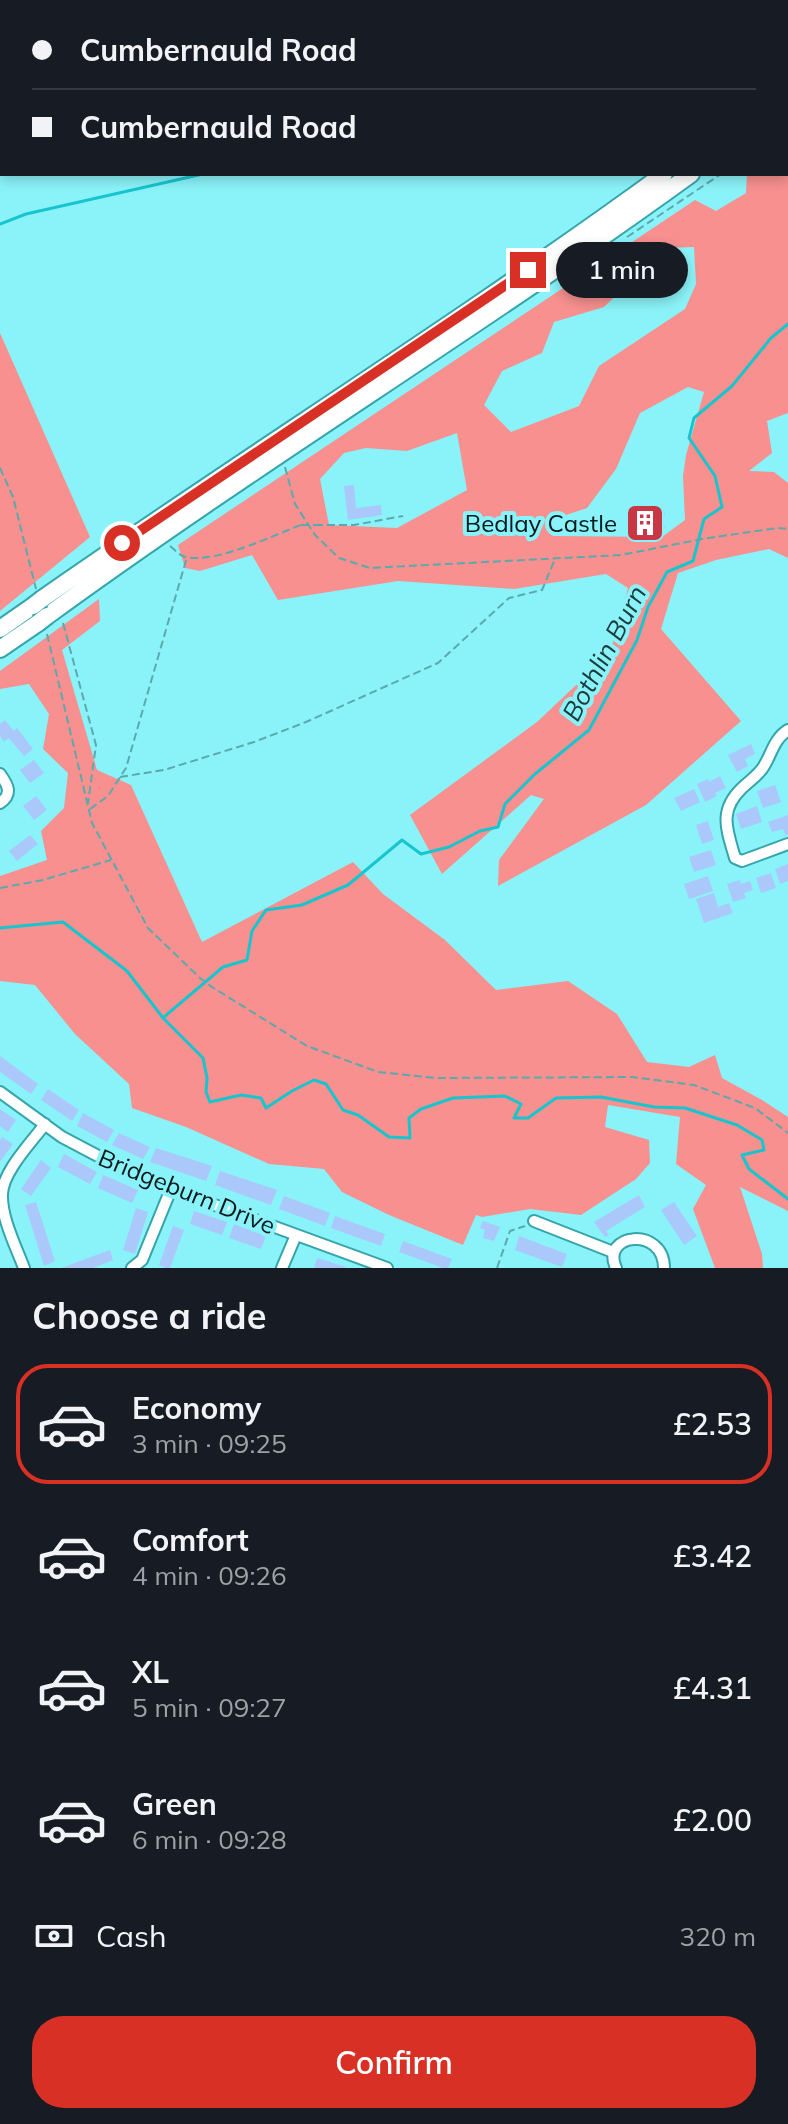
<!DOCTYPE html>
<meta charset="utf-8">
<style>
:root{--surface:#171b24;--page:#242831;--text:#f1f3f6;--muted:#9ea1a6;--line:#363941;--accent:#d93025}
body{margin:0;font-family:Mulish,sans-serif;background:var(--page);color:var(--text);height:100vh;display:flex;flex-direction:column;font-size:30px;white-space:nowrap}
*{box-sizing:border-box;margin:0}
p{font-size:26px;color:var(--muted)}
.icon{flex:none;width:44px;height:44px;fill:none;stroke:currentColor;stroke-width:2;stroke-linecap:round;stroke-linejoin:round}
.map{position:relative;height:1268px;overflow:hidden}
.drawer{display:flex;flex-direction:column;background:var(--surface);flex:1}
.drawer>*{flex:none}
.hud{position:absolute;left:0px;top:0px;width:788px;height:176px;box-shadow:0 4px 12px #0003;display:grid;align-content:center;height:176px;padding:0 32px;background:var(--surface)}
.end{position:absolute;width:36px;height:36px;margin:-18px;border:10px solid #d93025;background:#fff;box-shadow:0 0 0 4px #fff}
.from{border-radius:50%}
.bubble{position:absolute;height:56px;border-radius:28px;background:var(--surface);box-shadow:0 4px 12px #0003;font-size:26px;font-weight:600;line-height:56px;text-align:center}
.hud b{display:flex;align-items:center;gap:28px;height:76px;font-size:30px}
.hud b+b{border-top:2px solid var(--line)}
.hud i{width:20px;height:20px;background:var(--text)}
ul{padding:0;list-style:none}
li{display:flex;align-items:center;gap:24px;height:120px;margin:0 16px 12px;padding:0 16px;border:4px solid transparent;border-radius:32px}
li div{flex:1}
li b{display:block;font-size:30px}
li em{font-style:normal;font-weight:600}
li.current{border-color:var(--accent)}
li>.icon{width:72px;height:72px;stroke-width:1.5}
h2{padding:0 32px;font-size:36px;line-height:96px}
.pay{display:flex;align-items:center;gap:20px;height:88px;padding:0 32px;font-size:30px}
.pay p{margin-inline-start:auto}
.primary-button{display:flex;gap:16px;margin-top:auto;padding:16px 32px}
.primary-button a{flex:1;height:92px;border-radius:32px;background:var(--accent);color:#fff;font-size:32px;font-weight:600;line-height:92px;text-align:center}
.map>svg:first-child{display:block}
.green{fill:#f7908f;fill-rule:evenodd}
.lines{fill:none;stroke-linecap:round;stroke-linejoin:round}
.stream{stroke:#17c5ce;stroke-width:3}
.building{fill:#aac8fa}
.minor-casing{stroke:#35a5ab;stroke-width:14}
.primary-casing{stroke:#35a5ab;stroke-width:20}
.path{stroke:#5ca9ad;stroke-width:2;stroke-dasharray:8 4;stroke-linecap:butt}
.minor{stroke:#fff;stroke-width:10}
.primary{stroke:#fff;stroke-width:16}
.primary-bridge-casing{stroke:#35a5ab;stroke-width:20;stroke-linecap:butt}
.path-bridge{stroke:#5ca9ad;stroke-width:2;stroke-dasharray:8 4;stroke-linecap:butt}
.primary-bridge{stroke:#fff;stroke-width:16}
.route{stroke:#d93025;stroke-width:10}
.labels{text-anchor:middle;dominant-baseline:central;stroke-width:8;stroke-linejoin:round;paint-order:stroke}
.poi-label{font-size:24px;fill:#03191b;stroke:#8af3f9;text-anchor:end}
.street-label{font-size:24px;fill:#03191b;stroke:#8af3f9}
.water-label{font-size:26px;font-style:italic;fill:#1b3b3c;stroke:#8af3f9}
</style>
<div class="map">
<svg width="788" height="1268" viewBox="0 0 788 1268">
<rect width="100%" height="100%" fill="#8af3f9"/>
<path class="green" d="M 788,140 L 788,413 L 767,421 L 772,453 L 749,471 L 774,472 L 788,483 L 788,558 L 769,549 L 716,560 L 678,573 L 661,629 L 741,721 L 646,805 L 498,886 L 499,860 L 544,799 L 531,795 L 442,874 L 410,815 L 537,722 L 610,653 L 628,588 L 606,574 L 514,589 L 398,581 L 278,600 L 252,555 L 200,571 L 185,568 L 178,545 L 695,200 L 716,211 L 746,193 L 747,174 L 786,174 L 786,142 ZM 694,247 L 696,284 L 685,309 L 599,366 L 579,406 L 511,432 L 484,405 L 502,371 L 542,353 L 554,322 L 604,307 L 665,248 ZM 688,387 L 704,392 L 686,455 L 683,476 L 685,520 L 662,537 L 553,536 L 551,520 L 587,508 L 616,469 L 640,413 ZM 457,433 L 467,490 L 397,528 L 329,525 L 320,479 L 344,453 L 366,448 L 407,451 Z
M 0,333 L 90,537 L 0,611 Z
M 99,599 L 100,621 L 62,650 L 97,770 L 131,785 L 202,942 L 353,862 L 383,894 L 445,940 L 496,990 L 568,981 L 617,1014 L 647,1062 L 689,1067 L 715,1055 L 722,1078 L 762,1100 L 788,1117 L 788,1211 L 740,1187 L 762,1254 L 763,1268 L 715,1268 L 693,1209 L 706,1185 L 676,1164 L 680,1117 L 608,1105 L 605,1127 L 649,1140 L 650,1163 L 636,1179 L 581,1215 L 530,1209 L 482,1217 L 476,1215 L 463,1245 L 389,1215 L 342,1192 L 324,1169 L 269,1164 L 186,1127 L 132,1108 L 129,1084 L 75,1034 L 35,985 L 0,981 L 0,876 L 47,860 L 41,831 L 64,808 L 68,773 L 43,749 L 49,714 L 29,684 L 0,689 L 0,671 Z"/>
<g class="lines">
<path class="stream" d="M 786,20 L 788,20
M 0,224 L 26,214 L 203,174
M 0,928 L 63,922 L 127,971 L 163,1018 L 203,1058 L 207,1078 L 206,1092 L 210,1102 L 241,1095 L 261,1098 L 266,1108 L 292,1091 L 314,1080 L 326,1084 L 343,1110 L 358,1115 L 389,1137 L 410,1138 L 409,1118 L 421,1109 L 453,1098 L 505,1096 L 521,1104 L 514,1118 L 528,1118 L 556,1098 L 601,1097 L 654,1107 L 685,1108 L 737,1125 L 762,1140 L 764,1150 L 742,1155 L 749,1169 L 788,1199
M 164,1017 L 223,967 L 247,960 L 252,931 L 266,910 L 302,905 L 348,885 L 402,840 L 421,854 L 449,847 L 480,831 L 498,827 L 505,804 L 535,774 L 589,730 L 637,640 L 648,607 L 667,572 L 693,561 L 704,519 L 722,507 L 715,476 L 689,438 L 694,418 L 732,386 L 771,338 L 788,324"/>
</g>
<path class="building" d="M 354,485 L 356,508 L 381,505 L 382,515 L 348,520 L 344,486 Z
M 664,511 L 665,514 L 663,516 L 663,524 L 665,527 L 663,530 L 660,527 L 655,526 L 655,531 L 642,530 L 642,536 L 635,535 L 635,531 L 627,530 L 627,521 L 632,522 L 633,513 L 660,514 Z
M 5,720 L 14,731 L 17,728 L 33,749 L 24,756 L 9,738 L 4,742 L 0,736 L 0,724 Z
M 751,744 L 755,754 L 745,759 L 748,766 L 737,772 L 728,755 Z
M 34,760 L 44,773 L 30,783 L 20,770 Z
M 720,776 L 726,788 L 715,793 L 717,796 L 705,802 L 697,784 L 708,779 L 709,782 Z
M 775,785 L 781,802 L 763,808 L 757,791 Z
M 694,789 L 700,802 L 681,811 L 674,798 Z
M 36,796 L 47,810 L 34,820 L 23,806 Z
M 757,806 L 762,822 L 741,829 L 736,814 Z
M 788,815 L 788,834 L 785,835 L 783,829 L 772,832 L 768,822 Z
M 708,821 L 714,840 L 702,844 L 696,825 Z
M 30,835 L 38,844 L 17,861 L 9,851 Z
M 711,850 L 716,865 L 694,872 L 689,857 Z
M 788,864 L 788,881 L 780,884 L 775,869 Z
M 771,873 L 776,888 L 761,893 L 756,878 Z
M 708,876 L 713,891 L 689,899 L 684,884 Z
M 740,880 L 741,884 L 750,881 L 753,890 L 744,893 L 746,898 L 733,902 L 727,884 Z
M 714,893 L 718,907 L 729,903 L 733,913 L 704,923 L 696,899 Z
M 0,1056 L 38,1084 L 31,1094 L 0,1072 Z
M 48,1089 L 79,1110 L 72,1121 L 41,1100 Z
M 0,1109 L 16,1120 L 8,1132 L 0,1126 Z
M 83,1113 L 114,1130 L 107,1142 L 77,1126 Z
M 119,1133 L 150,1147 L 143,1159 L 112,1145 Z
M 2,1137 L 13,1144 L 0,1162 L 0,1140 Z
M 156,1148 L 212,1166 L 206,1181 L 150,1162 Z
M 64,1154 L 97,1172 L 90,1184 L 58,1167 Z
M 41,1160 L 51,1168 L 31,1196 L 21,1189 Z
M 220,1171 L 277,1190 L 271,1205 L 215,1185 Z
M 103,1175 L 138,1190 L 132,1203 L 98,1188 Z
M 639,1195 L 645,1207 L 606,1231 L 609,1235 L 605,1237 L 594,1222 Z
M 284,1196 L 330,1213 L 325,1226 L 279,1209 Z
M 36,1202 L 55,1261 L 44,1266 L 25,1205 Z
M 674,1202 L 697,1236 L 684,1245 L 661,1210 Z
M 136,1208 L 148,1212 L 135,1254 L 123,1250 Z
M 194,1211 L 227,1222 L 222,1235 L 190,1224 Z
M 335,1216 L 385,1234 L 381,1246 L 331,1228 Z
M 483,1221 L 500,1227 L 494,1241 L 483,1238 L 485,1230 L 480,1228 Z
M 234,1224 L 266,1236 L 261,1249 L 229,1238 Z
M 173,1226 L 184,1230 L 170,1268 L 166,1268 L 159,1265 Z
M 519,1236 L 567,1254 L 562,1267 L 515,1250 Z
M 403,1241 L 452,1259 L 448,1268 L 443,1268 L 399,1252 Z
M 110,1250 L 113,1260 L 93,1268 L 61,1268 Z
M 317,1258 L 346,1267 L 346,1268 L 314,1268 Z"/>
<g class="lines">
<g class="minor-casing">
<path id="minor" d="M 788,730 C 774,739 772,753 764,766 C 759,775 749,781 742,788 C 718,811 727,830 735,858 L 742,861 L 788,844
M 0,774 C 8,785 13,794 0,803
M 0,1092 L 62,1137 L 117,1166 L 171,1189 L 387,1268
M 534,1221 L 613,1252
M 24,1268 C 16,1247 1,1217 2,1194 C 3,1171 32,1142 45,1124
M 132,1268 L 142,1260 L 171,1189
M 282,1268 L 296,1235
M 616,1268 C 600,1233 664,1226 664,1268"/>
</g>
<g class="primary-casing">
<path id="primary" d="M 786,85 L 788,83
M 786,105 L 788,104
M 42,599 C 248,455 461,322 664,174
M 47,616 C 257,463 480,327 691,174
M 0,629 L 33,606
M 0,649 L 38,623"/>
</g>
<path class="path" d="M 627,237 L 721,174
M 285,467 L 295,504 L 315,535 L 339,558 L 370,568 L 621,555 L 702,539 L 777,528 L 788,529
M 0,468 L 13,497 L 36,589
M 315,525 L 354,525 L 403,516
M 170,546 C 175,550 179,555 185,557 C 216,564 271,536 301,525
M 63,623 L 96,745 L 88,803
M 47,634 L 92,823 L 148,928 L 200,978 L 212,987 L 307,1046 L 378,1072 L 436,1078 L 632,1077 L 694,1085 L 755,1108 L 788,1133
M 120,777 L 164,770 L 254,742 L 306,722 L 438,663 L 509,598 L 542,590 L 555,559
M 90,809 L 108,796 L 126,768 L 187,557
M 0,888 L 43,880 L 111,860
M 497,1268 L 510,1231 L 525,1226"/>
<use href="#minor" class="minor"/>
<use href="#primary" class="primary"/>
<g class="primary-bridge-casing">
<path id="primary-bridge" d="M 33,606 L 42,599
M 38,623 L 47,616"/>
</g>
<path class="path-bridge" d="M 301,525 L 315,525"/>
<use href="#primary-bridge" class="primary-bridge"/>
</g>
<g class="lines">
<path class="route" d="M 122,543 L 528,270"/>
</g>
<defs>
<g id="building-square" transform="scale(2)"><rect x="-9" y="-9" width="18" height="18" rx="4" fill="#c83844" stroke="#8af3f9"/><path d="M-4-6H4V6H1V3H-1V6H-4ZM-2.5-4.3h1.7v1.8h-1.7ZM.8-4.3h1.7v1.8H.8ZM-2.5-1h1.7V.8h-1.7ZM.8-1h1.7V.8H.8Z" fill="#fff"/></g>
</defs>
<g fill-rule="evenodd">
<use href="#building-square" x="645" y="523"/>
</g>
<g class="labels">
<g class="poi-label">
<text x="617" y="523">Bedlay Castle</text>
</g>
<g class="street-label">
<text transform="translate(187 1191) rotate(22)">Bridgeburn Drive</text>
</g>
<g class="water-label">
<text transform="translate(604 653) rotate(-62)">Bothlin Burn</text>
</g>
</g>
</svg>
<i class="end from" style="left:122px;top:543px"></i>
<i class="end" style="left:528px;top:270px"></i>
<div class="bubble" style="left:556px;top:242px;width:132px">1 min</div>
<div class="hud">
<b><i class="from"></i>Cumbernauld Road</b>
<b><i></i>Cumbernauld Road</b>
</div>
</div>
<section class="drawer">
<h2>Choose a ride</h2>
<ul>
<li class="current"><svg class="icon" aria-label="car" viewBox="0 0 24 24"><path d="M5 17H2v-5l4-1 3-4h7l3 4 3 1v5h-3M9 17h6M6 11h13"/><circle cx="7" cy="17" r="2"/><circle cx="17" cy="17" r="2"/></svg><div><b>Economy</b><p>3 min · 09:25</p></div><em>£2.53</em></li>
<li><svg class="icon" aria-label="car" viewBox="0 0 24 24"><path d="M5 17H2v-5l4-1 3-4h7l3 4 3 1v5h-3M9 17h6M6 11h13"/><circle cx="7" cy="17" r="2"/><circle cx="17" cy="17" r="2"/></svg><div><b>Comfort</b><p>4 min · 09:26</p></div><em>£3.42</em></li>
<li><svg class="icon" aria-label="car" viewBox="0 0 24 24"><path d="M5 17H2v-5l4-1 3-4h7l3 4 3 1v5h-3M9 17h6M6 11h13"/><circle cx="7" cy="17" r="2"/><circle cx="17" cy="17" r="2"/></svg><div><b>XL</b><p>5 min · 09:27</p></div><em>£4.31</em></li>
<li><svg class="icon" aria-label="car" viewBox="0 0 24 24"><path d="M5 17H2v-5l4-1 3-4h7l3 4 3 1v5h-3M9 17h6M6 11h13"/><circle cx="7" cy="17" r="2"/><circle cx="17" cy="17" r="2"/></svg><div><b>Green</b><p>6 min · 09:28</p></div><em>£2.00</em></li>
</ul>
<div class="pay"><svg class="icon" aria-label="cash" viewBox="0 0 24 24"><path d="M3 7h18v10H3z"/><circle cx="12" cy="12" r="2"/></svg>Cash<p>320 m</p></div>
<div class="primary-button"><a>Confirm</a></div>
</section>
